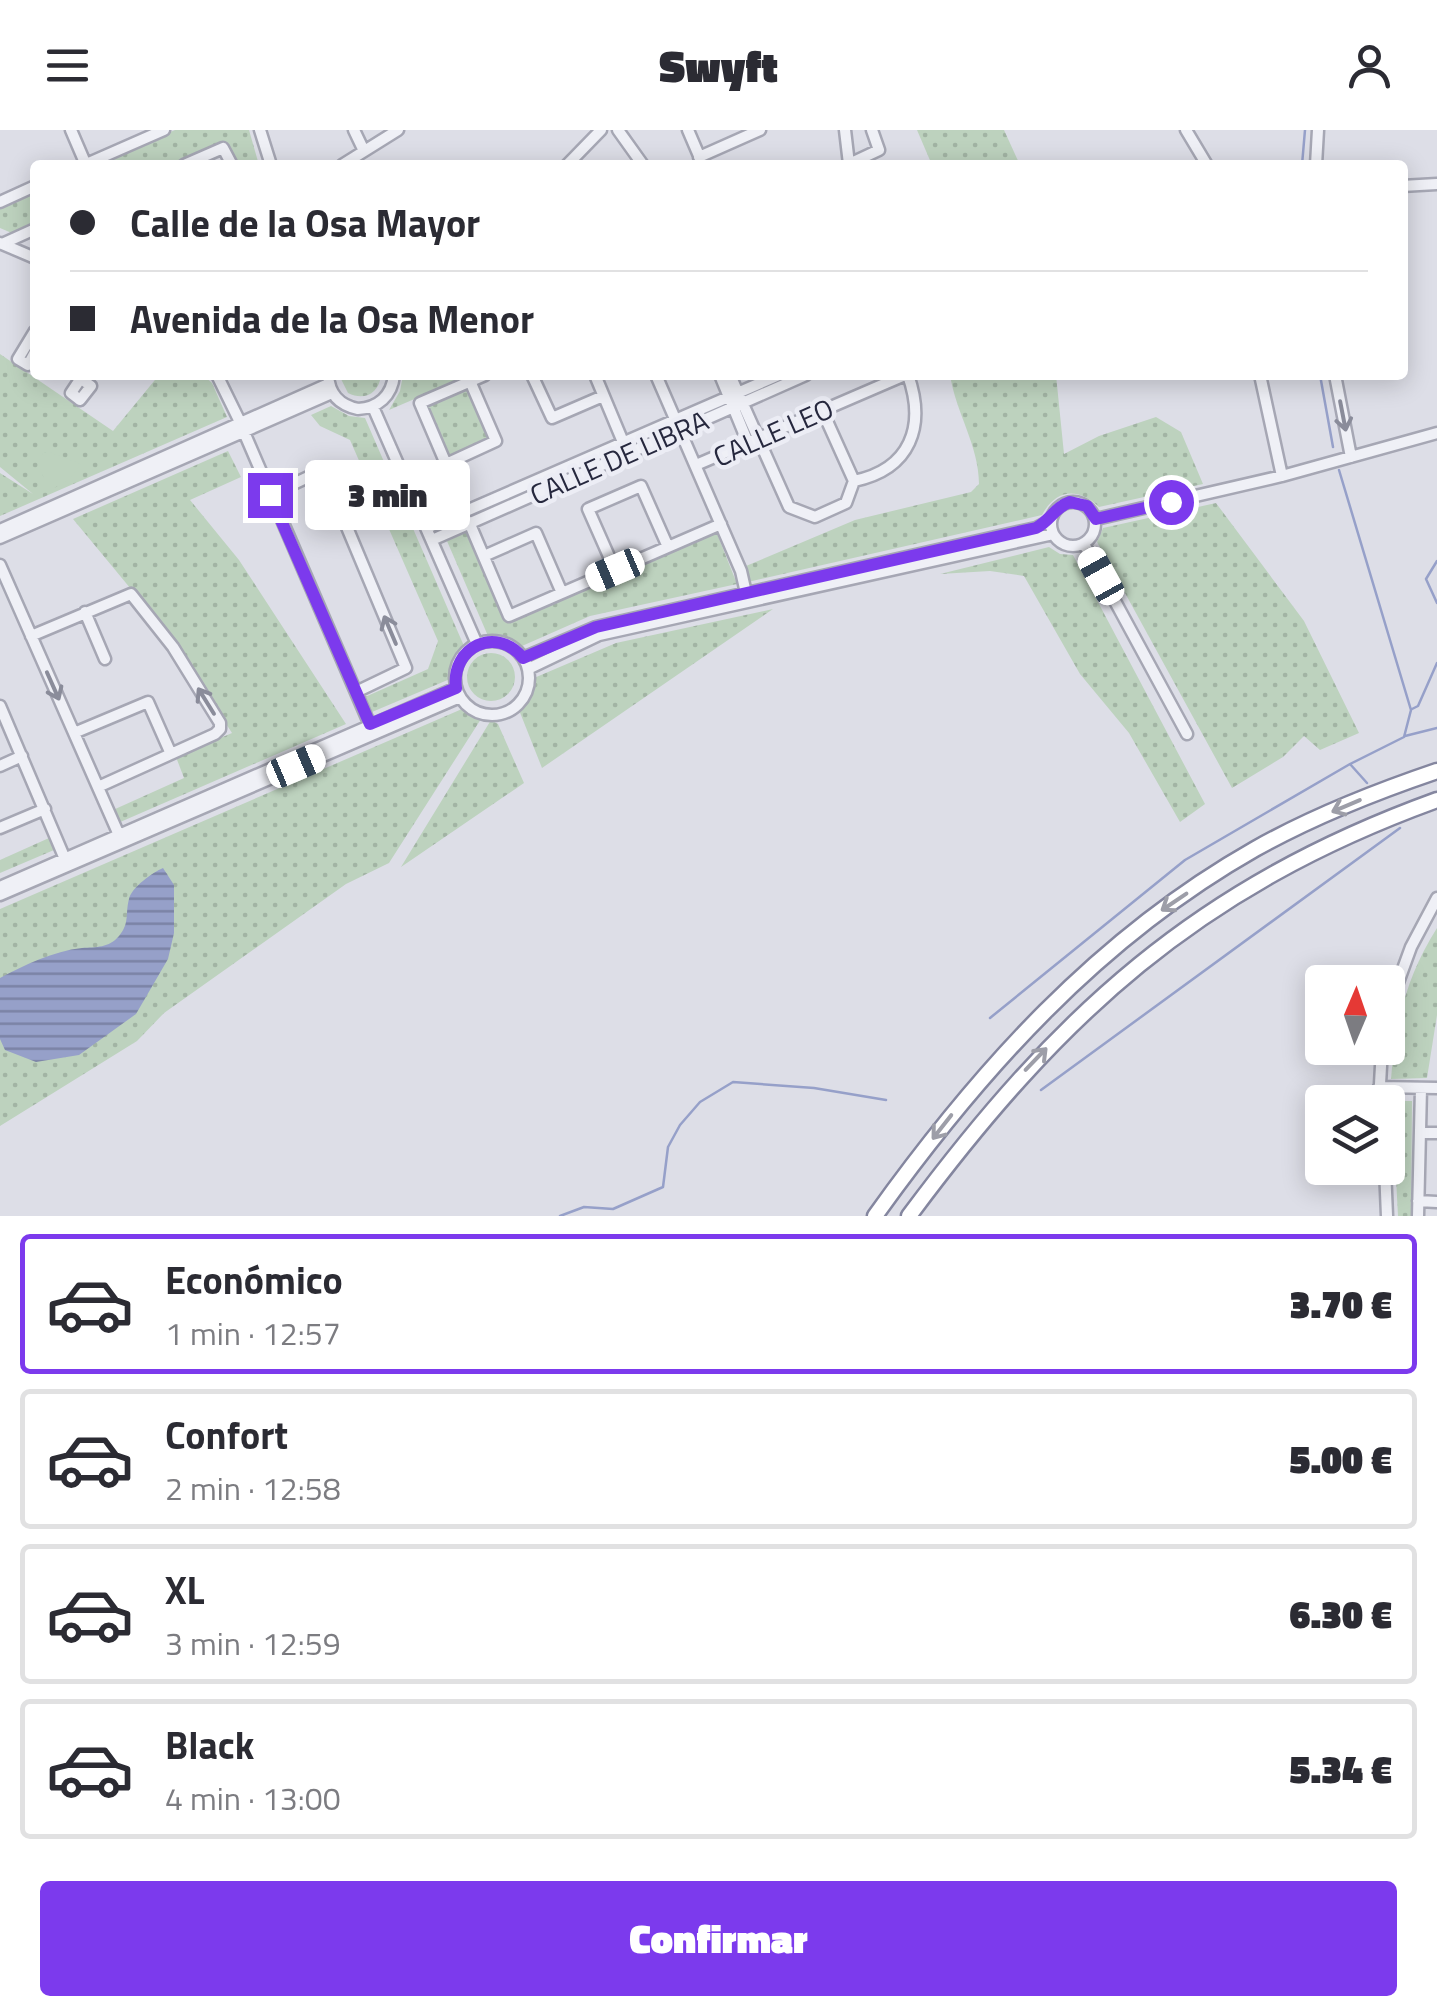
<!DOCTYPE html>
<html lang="es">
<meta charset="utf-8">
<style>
:root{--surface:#fff;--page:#f2f2f3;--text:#2b2b33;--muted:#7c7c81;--line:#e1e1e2;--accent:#7c3aed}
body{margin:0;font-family:"Titillium Web",sans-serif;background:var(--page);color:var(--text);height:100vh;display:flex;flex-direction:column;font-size:38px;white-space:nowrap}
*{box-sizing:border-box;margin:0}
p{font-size:32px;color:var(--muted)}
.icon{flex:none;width:55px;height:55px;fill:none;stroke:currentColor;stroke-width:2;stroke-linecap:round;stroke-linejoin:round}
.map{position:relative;height:1086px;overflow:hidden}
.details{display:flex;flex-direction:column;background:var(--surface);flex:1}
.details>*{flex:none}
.banner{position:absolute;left:30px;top:30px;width:1378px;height:220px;border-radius:10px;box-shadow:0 5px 25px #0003;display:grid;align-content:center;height:220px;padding:0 40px;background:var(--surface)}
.needle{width:65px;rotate:2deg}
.fabs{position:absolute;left:1305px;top:835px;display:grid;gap:20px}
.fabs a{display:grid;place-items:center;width:100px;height:100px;border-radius:10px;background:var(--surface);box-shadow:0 5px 25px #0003;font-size:50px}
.end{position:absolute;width:45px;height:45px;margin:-22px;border:12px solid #7c3aed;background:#fff;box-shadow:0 0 0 5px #fff}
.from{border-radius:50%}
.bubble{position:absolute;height:70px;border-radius:10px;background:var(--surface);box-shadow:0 5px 25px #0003;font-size:32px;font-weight:800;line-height:70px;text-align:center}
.car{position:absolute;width:30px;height:60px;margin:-30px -15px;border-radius:12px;box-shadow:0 0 8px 2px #0007;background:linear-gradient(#fff 24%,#345 0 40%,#fff 0 76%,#345 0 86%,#fff 0)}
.banner b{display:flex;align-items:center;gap:35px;height:95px;font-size:38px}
.banner b+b{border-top:2px solid var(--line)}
.banner i{width:25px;height:25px;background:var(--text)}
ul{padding:18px 0 0;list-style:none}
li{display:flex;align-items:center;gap:30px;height:140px;margin:0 20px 15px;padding:0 20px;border:5px solid var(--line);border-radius:10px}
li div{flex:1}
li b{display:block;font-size:38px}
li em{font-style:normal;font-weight:800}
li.selected{border-color:var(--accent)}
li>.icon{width:90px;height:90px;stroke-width:1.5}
.primary-button{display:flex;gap:20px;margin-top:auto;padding:20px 40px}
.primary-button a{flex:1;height:115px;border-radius:10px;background:var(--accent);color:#fff;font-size:40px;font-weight:800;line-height:115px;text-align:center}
header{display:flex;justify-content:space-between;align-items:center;height:130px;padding:0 40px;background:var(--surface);font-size:45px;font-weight:800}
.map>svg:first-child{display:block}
.green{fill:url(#green-dots)}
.pitch{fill:#bdd2be}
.water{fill:url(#water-rules)}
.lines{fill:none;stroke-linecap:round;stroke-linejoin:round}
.stream{stroke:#96a0c9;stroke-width:2.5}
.minor-casing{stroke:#a6a7b4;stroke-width:15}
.highway-casing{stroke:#84869f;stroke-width:19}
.minor{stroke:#eff0f6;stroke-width:10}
.highway{stroke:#fff;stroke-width:14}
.oneway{stroke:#8a8c9a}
.oneway2{stroke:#9d9ea8}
.route{stroke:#7c3aed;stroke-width:12}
.labels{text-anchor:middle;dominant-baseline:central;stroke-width:9;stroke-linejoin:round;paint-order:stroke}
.street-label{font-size:28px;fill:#26283e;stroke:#ecedf5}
</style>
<header><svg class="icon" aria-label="menu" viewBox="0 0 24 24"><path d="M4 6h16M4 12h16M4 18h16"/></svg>Swyft<svg class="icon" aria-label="person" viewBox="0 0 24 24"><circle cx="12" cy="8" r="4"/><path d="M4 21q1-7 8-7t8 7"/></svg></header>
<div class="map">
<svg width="1437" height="1086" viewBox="0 0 1437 1086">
<defs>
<pattern id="green-dots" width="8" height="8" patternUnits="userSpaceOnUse" patternTransform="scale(2.5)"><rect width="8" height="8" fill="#bdd2be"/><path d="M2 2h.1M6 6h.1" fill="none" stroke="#a2b4a4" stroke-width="1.8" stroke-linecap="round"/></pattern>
<pattern id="water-rules" width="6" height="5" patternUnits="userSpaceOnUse" patternTransform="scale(2.5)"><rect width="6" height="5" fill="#96a0c9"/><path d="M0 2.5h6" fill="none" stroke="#7a82a5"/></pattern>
</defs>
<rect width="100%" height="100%" fill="#dddee7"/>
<path class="green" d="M 175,0 L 249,0 L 259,35 L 236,35 L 226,12 L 173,35 L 96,34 Z
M 917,0 L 1004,0 L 1020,35 L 932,35 Z
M 35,60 L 35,95 L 14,104 L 0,98 L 0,75 Z
M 0,224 L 113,301 L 159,245 L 203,245 L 212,253 L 227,287 L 0,386 L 0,343 L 33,364 L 0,337 Z
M 339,245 L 381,245 C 379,264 364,271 348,263 Z
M 403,245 L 462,245 L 463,248 L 389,280 L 400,261 Z
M 950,245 L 1056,245 L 1064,324 L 1099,306 L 1156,287 L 1181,302 L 1203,354 L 1099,377 C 1078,357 1056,359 1042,385 L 748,452 L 746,436 L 855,390 L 971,362 L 979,354 C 979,316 956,283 950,245 Z
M 466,258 L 489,308 L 448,327 L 425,276 Z
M 331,276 L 349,286 L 365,288 L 464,516 L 453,529 L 450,549 L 372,582 L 365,567 L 428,539 L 438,511 L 350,310 L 320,296 L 311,285 Z
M 228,321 L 241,347 L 190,370 L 239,430 L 346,594 L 118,693 L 113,680 L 184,648 L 176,627 L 232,603 L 164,499 L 73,389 Z
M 1216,373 L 1304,491 L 1359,603 L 1320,620 L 1304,606 L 1283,627 L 1232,658 L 1097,412 L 1103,398 Z
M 716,401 L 737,454 L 590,486 L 522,516 L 505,507 L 488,506 L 447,411 L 467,402 L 507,493 Z
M 1049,417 L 1060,424 L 1073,425 L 1205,674 L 1180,692 L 1129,603 L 1080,544 L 1024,446 L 990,441 L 940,444 Z
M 773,479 L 542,638 L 519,580 L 530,566 L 534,548 L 616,513 Z
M467 547a24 24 0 1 1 48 0a24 24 0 1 1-48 0Z
M 462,579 L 481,589 L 389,733 L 346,754 L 164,883 L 137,911 L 0,996 L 0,779 Z
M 491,590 L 498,594 L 524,653 L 401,737 Z
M 49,708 L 54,720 L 0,743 L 0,730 Z
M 1437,798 L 1437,885 L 1427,948 L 1391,949 C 1395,893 1407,845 1437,798 Z
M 1392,971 L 1412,971 L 1411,1086 L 1398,1086 Z"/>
<path class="pitch" d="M 49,322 L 81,334 L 69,350 L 54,358 L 45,352 L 38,332 L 43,323 Z"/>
<path class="water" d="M 163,738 L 174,755 L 174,803 L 168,829 L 136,884 L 79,925 L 36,932 L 5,920 L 0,909 L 0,848 C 25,835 53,821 82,818 C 96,817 109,818 119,806 C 130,793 125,784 129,769 C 131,758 153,742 163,738 Z"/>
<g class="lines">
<path class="stream" d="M 1302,35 L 1305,0
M 1320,245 L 1333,317
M 1339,340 L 1411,580 L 1404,607 L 1350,634 L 1367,653
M 1437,431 L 1426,449 L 1437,473
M 1412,579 L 1418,576 L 1437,533
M 1405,606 L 1437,598
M 990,888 L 1185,730 L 1350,634
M 1041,960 L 1400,698
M 560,1086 L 584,1077 L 613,1079 L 663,1057 L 668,1017 L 680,995 L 700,972 L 733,952 L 814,958 L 886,970"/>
<g class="minor-casing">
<path id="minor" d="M 71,0 L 86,35
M 260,0 L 271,35
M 354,0 L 364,21
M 618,0 L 643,35
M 688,0 L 703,35
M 845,0 L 849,34
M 1186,0 L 1207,35
M 699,27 L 760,0
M 84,35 L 164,0
M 184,35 L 223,18 L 232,35
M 342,35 L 398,0
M 567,35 L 601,0
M 847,35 L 879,20 L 872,0
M 1316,35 L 1318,0
M 1402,56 L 1437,54
M 0,72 L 35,56
M 0,113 L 35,128
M 2,114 L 35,99
M 35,201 L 18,229 L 28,235 L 35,222
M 217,245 L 241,294
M 328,245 C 329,264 339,275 358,279 C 378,278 392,266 394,245
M 467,245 L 470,251 L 496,311 L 446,334 L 420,273 L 485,245
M 532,245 L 552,288 L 603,266
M 595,245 L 623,312
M 656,245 L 741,441 L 746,463
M 720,245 L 748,313
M 730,245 L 789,377 L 815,387 L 846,373 L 854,351
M 1260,245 L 1282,346
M 1335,245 L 1351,327
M 81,249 L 91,256 L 80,270 L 71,263 L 83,245
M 373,277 L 477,514
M 822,280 L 854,351
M 244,302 L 370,595
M 696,335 L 905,245
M 854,351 C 911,339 926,296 908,245
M 270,365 L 323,340 L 406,538 L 356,562
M1051 394a22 22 0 1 1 44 0a22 22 0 1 1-44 0Z
M 1096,389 L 1282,346 L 1437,303
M 469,392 L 509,486 L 721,394
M 427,398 L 779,245
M 0,400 L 328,254
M 0,408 L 332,263
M 432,410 L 806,245
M 1084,414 L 1187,604
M 484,426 L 536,403 L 562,463
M 0,435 L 119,705
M 615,440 L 588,379 L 641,356 L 668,417
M 85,482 L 105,529
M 31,506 L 131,464 L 173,517 L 220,593 L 220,599 L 215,604 L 98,657
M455 548a37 37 0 1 1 74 0a37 37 0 1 1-74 0Z
M 523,528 L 596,497 L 1036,398 L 1051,390
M 528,539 L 599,505 L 1053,404
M 0,576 L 65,729
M 74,603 L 148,572 L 171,624
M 0,636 L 22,626
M 0,698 L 45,679
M 0,757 L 456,558
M 0,765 L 460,567
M 1388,880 L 1411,817 L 1437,768
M 1379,957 L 1437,958
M 1379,972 L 1382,918
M 1420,1003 L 1437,1003
M 1385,1038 L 1387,1086
M 1418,1071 L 1437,1072
M 1418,1086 L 1421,958"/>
</g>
<g class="highway-casing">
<path id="highway" d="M 875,1086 C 979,941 1098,808 1255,719 C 1312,687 1375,662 1437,641
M 909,1086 C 1059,884 1197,757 1437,670"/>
</g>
<use href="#minor" class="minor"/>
<use href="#highway" class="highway"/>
</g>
<defs><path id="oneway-shaft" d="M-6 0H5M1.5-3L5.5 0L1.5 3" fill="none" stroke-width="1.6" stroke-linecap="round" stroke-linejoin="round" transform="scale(2.5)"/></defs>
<g class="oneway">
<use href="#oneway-shaft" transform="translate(1343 286) rotate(79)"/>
<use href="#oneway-shaft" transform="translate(390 500) rotate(-113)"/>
<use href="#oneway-shaft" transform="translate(53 556) rotate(66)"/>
<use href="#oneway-shaft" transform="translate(206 571) rotate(-122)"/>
</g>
<g class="oneway2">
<use href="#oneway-shaft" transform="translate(1346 676) rotate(157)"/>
<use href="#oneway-shaft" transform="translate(1174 772) rotate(146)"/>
<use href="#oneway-shaft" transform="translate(1036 929) rotate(-46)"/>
<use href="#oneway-shaft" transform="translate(942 997) rotate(128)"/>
</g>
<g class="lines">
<path class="route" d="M 270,365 L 370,594 L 456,558 C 451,517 496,495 523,528 L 596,497 L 1036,398 C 1050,391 1055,377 1070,372 L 1087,376 L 1096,389 L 1171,372"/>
</g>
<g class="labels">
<g class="street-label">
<text transform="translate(773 302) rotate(-24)">CALLE LEO</text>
<text transform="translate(619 327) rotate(-24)">CALLE DE LIBRA</text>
</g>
</g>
</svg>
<div class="fabs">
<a><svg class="needle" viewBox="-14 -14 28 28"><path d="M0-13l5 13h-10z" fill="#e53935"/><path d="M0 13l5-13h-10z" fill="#7c7c81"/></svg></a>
<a><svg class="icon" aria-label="layers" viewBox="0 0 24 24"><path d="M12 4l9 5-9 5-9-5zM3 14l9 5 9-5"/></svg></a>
</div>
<i class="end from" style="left:1171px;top:372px"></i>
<i class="end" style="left:270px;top:365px"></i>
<div class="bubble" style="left:305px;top:330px;width:165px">3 min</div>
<i class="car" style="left:615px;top:440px;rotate:247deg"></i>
<i class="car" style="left:1101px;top:446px;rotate:331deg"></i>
<i class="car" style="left:296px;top:636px;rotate:67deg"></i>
<div class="banner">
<b><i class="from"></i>Calle de la Osa Mayor</b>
<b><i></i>Avenida de la Osa Menor</b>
</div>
</div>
<section class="details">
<ul>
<li class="selected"><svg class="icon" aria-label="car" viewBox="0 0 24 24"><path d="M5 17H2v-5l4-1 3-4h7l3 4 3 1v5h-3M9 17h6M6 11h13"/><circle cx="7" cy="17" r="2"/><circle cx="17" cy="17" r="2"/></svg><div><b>Económico</b><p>1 min · 12:57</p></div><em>3.70 €</em></li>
<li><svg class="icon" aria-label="car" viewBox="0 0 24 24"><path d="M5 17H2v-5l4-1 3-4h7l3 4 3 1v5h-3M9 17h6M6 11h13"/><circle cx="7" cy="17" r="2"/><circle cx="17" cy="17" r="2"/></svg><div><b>Confort</b><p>2 min · 12:58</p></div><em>5.00 €</em></li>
<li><svg class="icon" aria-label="car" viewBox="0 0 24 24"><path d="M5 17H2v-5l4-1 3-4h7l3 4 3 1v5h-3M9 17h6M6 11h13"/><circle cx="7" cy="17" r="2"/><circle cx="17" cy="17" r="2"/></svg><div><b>XL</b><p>3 min · 12:59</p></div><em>6.30 €</em></li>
<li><svg class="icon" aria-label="car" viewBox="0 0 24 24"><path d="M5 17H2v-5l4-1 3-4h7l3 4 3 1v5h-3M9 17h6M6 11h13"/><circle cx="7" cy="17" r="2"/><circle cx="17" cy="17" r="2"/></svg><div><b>Black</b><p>4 min · 13:00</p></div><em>5.34 €</em></li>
</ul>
<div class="primary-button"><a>Confirmar</a></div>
</section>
